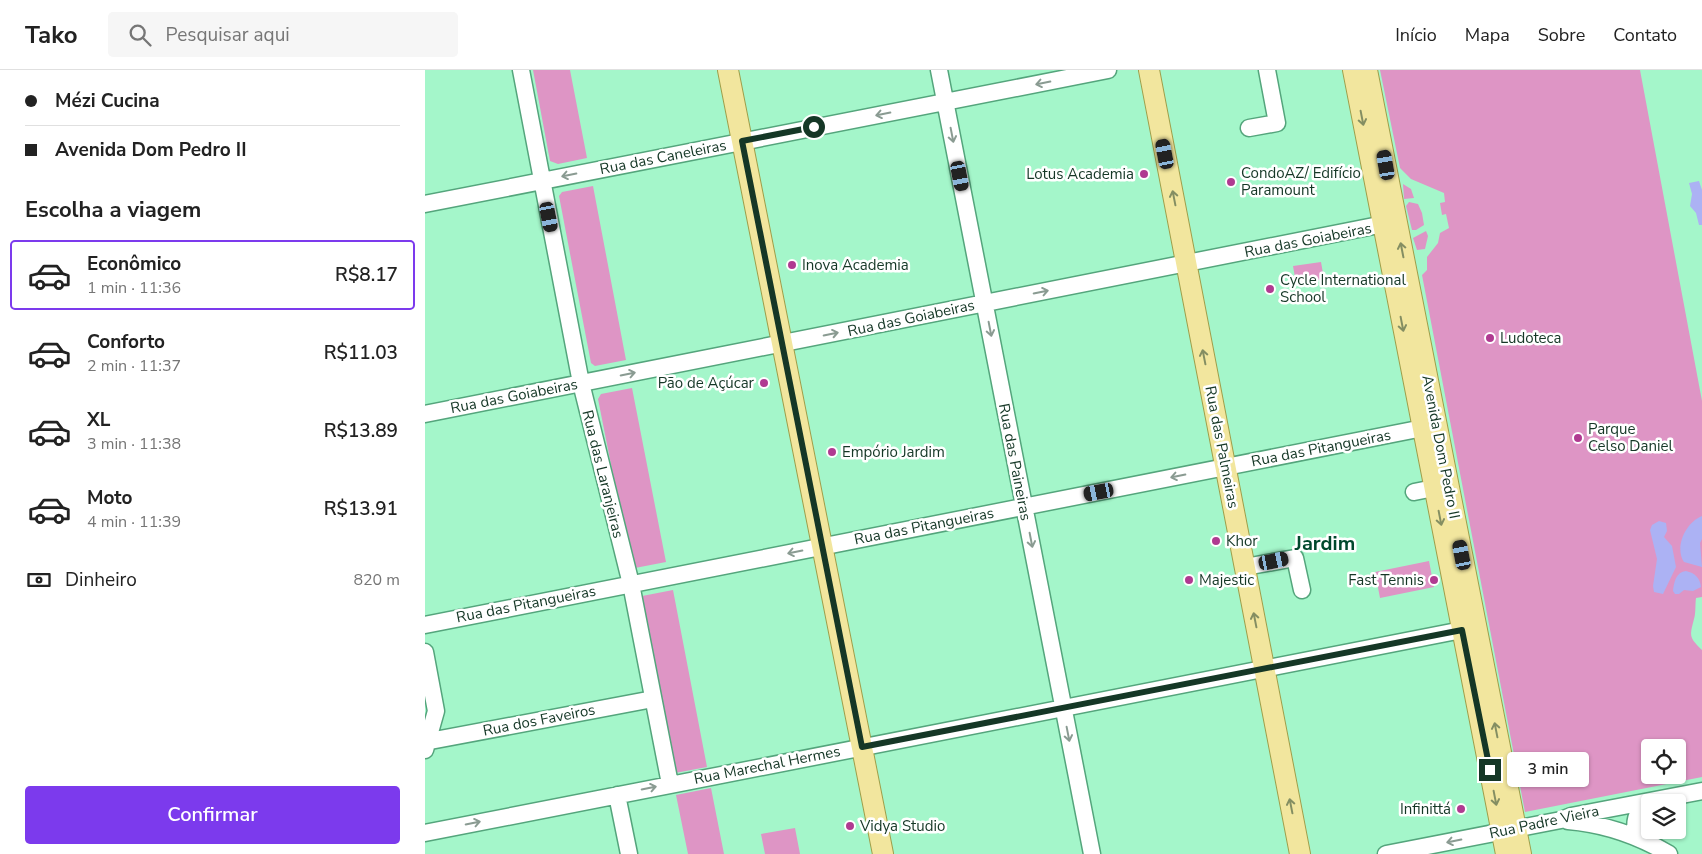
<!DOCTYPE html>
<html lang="pt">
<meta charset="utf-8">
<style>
:root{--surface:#fff;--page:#f6f6f6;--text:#222;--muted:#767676;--line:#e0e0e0;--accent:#7c3aed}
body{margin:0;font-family:"Nunito Sans",sans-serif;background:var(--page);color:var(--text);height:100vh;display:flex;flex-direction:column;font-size:19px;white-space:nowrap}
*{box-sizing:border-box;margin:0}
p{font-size:16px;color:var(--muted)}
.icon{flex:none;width:28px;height:28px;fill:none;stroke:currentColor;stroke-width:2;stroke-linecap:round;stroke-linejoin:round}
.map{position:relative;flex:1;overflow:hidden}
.panel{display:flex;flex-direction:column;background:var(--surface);width:425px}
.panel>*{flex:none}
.hud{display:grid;align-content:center;height:110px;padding:0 25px;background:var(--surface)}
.fabs{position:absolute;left:1216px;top:669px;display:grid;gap:10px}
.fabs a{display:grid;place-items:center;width:45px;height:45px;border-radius:5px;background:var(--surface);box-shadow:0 1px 4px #0004;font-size:25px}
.end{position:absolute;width:22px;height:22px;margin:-11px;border:6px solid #153726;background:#fff;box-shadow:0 0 0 2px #fff}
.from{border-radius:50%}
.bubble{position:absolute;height:35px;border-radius:5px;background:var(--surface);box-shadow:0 1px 4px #0004;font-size:16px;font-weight:600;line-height:35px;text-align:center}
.car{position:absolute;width:15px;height:30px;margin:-15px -8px;border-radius:6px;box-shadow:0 0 4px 1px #0007;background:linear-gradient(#222 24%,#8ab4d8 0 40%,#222 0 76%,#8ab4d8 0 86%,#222 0)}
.hud b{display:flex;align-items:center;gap:18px;height:48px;font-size:19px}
.hud b+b{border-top:1px solid var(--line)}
.hud i{width:12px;height:12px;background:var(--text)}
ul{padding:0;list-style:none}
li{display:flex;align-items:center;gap:15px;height:70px;margin:0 10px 8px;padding:0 15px;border:2px solid transparent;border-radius:5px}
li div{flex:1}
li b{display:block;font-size:19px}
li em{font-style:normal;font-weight:600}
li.on{border-color:var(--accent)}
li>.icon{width:45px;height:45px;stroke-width:1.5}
h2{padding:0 25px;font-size:22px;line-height:60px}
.pay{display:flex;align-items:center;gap:12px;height:55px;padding:0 25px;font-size:19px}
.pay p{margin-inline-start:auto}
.button{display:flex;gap:10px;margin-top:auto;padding:10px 25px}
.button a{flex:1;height:58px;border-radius:5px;background:var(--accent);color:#fff;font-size:20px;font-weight:600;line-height:58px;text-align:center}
header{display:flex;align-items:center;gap:30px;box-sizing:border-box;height:70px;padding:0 25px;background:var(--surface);border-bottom:1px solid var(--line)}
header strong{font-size:24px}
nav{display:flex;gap:28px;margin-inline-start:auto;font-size:18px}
.search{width:350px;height:45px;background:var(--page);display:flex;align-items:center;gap:12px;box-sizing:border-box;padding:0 18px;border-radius:5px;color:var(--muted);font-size:19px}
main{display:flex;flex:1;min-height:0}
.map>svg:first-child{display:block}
.green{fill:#de95c5;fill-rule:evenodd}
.water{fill:#acb2f4}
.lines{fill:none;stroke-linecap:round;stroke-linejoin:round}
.minor-casing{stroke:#54a57c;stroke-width:19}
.major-casing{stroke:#9f9e4a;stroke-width:22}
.minor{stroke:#fff;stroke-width:16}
.major{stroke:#f2e69e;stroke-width:20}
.oneway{stroke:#8a9b92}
.oneway2{stroke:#848e62}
.route{stroke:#153726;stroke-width:6}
.poi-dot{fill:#b03a91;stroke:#fff;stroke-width:2}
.labels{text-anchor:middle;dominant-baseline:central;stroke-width:5;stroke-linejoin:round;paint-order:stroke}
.street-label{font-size:15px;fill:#153726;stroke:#fff}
.poi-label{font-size:15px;fill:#153726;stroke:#fff;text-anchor:start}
.district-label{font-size:20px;font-weight:bold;fill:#00482c;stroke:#fff}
</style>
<header>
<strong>Tako</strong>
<div class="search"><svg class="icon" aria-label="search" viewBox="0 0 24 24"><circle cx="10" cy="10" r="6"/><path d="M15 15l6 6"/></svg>Pesquisar aqui</div>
<nav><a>Início</a><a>Mapa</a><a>Sobre</a><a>Contato</a></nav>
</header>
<main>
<section class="panel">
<div class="hud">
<b><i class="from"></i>Mézi Cucina</b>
<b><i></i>Avenida Dom Pedro II</b>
</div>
<h2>Escolha a viagem</h2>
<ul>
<li class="on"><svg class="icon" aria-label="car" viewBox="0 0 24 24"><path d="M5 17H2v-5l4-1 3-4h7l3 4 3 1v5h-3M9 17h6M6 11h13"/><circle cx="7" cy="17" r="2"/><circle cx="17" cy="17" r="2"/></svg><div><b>Econômico</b><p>1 min · 11:36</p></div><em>R$8.17</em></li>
<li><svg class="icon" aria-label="car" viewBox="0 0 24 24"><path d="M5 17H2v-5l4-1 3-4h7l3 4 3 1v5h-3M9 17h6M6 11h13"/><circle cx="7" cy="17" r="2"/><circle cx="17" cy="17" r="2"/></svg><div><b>Conforto</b><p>2 min · 11:37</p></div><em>R$11.03</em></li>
<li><svg class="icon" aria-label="car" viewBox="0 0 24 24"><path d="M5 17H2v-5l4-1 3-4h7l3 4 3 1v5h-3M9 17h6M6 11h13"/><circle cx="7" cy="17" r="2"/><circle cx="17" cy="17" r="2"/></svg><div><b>XL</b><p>3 min · 11:38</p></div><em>R$13.89</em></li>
<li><svg class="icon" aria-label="car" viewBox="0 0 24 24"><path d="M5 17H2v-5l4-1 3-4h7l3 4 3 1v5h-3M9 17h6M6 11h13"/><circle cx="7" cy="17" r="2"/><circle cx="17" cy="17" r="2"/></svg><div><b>Moto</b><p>4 min · 11:39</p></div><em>R$13.91</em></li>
</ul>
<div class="pay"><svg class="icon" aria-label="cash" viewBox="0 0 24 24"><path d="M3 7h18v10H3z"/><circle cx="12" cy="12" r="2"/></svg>Dinheiro<p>820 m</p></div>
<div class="button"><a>Confirmar</a></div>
</section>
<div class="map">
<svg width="1277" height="784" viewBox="0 0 1277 784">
<rect width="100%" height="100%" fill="#a4f6ca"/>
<path class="green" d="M 108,0 L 145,0 L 162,88 L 133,94 L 125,91 Z
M 955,0 L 1215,0 L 1277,331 L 1277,527 L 1271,528 C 1270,535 1271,543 1269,549 C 1265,565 1263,567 1277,580 L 1277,707 L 1100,742 L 997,205 L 1002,200 L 1002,187 L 1013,173 L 1015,163 L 1024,158 L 1021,144 L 1017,145 L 1015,133 L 1020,132 L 1019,123 L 986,109 L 975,98 ZM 1225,678 L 1252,678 L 1252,705 L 1225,705 Z
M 978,114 L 986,119 L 989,128 L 979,129 Z
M 168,116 L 201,290 L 170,296 L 166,293 L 134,126 L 137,122 Z
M 984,132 L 993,134 L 997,143 L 999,155 L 991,160 L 987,160 L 981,136 Z
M 1001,161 L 1003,166 L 1000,179 L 992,180 L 988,168 Z
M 896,192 L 899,209 L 871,213 L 868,196 Z
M 207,318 L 241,492 L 210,498 L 206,495 L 173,329 L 176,324 Z
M 1004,491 L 1009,517 L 955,528 L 950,502 Z
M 248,520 L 282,697 L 250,703 L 212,527 Z
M 286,718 L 299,784 L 263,784 L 251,725 Z
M 370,758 L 375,784 L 340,784 L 336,764 Z"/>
<path class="water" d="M 1274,111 L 1277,120 L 1277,155 L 1274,155 L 1271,143 L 1265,136 L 1267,124 L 1264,113 Z
M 1277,446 L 1277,469 L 1275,473 L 1277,497 L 1259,492 C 1249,477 1261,452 1277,446 Z
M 1234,451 L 1241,453 L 1242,461 L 1239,467 L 1247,476 L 1251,497 L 1238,524 L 1229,522 L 1228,516 L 1232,489 L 1225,460 L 1227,455 Z
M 1261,501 C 1270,503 1275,508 1276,517 L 1268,521 L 1259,520 L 1254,524 L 1250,524 L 1248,521 C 1249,512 1251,502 1261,501 Z"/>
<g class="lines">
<g class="minor-casing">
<path id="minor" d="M 96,0 L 156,313 L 206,514 L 245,714
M 514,0 L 667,784
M 824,58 L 852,53 L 842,0
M 0,134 L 683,0
M 0,344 L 969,152
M 989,422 L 1009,418
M 820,497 L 870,488 L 877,520
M 0,555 L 998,358
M 0,582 L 11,641 L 0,680
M 0,672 L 228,629
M 192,725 L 204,784
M 1143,751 C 1180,754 1212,765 1244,784
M 0,763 L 1037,560
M 1212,767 C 1208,752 1211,743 1221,732
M 961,784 L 1136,750 L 1146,746 L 1277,721"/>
</g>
<g class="major-casing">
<path id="major" d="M 303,0 L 458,784
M 724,0 L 875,784
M 928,0 L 1081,784
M 942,0 L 1096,784"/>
</g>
<use href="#minor" class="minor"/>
<use href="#major" class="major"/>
</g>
<defs><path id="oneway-shaft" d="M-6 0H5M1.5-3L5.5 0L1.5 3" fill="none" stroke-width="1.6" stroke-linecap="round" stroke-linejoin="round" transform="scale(1.25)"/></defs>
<g class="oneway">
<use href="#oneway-shaft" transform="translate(618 13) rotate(169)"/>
<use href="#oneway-shaft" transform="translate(458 44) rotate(169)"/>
<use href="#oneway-shaft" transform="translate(527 65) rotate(79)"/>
<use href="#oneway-shaft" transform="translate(144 105) rotate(169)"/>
<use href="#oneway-shaft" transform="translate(616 222) rotate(-11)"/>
<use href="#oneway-shaft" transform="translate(565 259) rotate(79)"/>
<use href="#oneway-shaft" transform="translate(406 264) rotate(-12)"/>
<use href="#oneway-shaft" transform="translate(203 304) rotate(-11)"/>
<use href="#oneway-shaft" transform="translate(753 406) rotate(169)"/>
<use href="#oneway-shaft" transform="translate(606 470) rotate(79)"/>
<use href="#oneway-shaft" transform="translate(370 482) rotate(169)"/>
<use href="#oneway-shaft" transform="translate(643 664) rotate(79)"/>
<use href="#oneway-shaft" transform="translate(224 718) rotate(-11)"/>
<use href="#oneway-shaft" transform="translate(48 753) rotate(-11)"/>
<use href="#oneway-shaft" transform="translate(1029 771) rotate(169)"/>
</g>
<g class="oneway2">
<use href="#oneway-shaft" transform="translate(937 48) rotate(79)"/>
<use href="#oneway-shaft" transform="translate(749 128) rotate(-101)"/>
<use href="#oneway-shaft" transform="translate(977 180) rotate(-101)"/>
<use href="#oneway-shaft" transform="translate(977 254) rotate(79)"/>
<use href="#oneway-shaft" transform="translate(779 287) rotate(-101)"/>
<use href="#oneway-shaft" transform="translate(1015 448) rotate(79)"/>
<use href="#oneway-shaft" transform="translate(830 550) rotate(-101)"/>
<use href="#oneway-shaft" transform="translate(1071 660) rotate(-101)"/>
<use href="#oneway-shaft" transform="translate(1070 728) rotate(79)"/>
<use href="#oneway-shaft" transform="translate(866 736) rotate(-101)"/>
</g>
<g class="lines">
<path class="route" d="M 389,57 L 317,71 L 437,677 L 1037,560 L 1065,700"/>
</g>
<g class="poi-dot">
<circle cx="719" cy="104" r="5"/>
<circle cx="806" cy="112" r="5"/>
<circle cx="367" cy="195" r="5"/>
<circle cx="845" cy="219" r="5"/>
<circle cx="1065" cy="268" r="5"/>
<circle cx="339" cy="313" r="5"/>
<circle cx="1153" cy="368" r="5"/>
<circle cx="407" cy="382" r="5"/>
<circle cx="791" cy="471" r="5"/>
<circle cx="764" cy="510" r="5"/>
<circle cx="1009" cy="510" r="5"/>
<circle cx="1036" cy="739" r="5"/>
<circle cx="425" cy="756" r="5"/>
</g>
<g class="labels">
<g class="street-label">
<text transform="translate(238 87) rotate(-11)">Rua das Caneleiras</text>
<text transform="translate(883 170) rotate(-11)">Rua das Goiabeiras</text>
<text transform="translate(486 248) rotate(-12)">Rua das Goiabeiras</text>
<text transform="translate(89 326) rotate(-11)">Rua das Goiabeiras</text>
<text transform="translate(797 377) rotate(79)">Rua das Palmeiras</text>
<text transform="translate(1016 377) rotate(79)">Avenida Dom Pedro II</text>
<text transform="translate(896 378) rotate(-11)">Rua das Pitangueiras</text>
<text transform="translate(590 392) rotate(79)">Rua das Paineiras</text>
<text transform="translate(178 404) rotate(76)">Rua das Laranjeiras</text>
<text transform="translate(499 456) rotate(-11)">Rua das Pitangueiras</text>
<text transform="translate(101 534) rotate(-11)">Rua das Pitangueiras</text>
<text transform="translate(114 650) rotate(-11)">Rua dos Faveiros</text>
<text transform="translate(342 695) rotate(-11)">Rua Marechal Hermes</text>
<text transform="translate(1119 752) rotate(-12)">Rua Padre Vieira</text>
</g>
<g class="poi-label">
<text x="816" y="103">CondoAZ/ Edifício<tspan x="816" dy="17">Paramount</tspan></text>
<text x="709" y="104" text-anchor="end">Lotus Academia</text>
<text x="377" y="195">Inova Academia</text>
<text x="855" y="210">Cycle International<tspan x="855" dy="17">School</tspan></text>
<text x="1075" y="268">Ludoteca</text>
<text x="329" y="313" text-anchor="end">Pão de Açúcar</text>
<text x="1163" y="359">Parque<tspan x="1163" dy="17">Celso Daniel</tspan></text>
<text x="417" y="382">Empório Jardim</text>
<text x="801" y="471">Khor</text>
<text x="774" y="510">Majestic</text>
<text x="999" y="510" text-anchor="end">Fast Tennis</text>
<text x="1026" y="739" text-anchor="end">Infinittá</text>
<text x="435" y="756">Vidya Studio</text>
</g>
<g class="district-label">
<text x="900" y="473">Jardim</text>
</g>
</g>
</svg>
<div class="fabs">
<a><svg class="icon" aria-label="locate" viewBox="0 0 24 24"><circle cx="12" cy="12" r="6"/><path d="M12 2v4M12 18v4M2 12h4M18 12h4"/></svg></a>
<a><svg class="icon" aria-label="layers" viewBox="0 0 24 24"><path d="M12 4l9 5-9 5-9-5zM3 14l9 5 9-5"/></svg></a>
</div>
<i class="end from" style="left:389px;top:57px"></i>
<i class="end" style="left:1065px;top:700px"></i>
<div class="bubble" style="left:1082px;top:682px;width:82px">3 min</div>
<i class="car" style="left:740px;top:84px;rotate:349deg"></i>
<i class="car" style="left:961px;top:95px;rotate:350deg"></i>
<i class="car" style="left:535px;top:106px;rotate:169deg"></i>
<i class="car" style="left:124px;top:147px;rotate:169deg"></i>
<i class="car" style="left:674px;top:422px;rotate:259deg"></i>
<i class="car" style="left:1037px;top:485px;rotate:349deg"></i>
<i class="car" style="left:849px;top:491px;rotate:78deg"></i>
</div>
</main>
